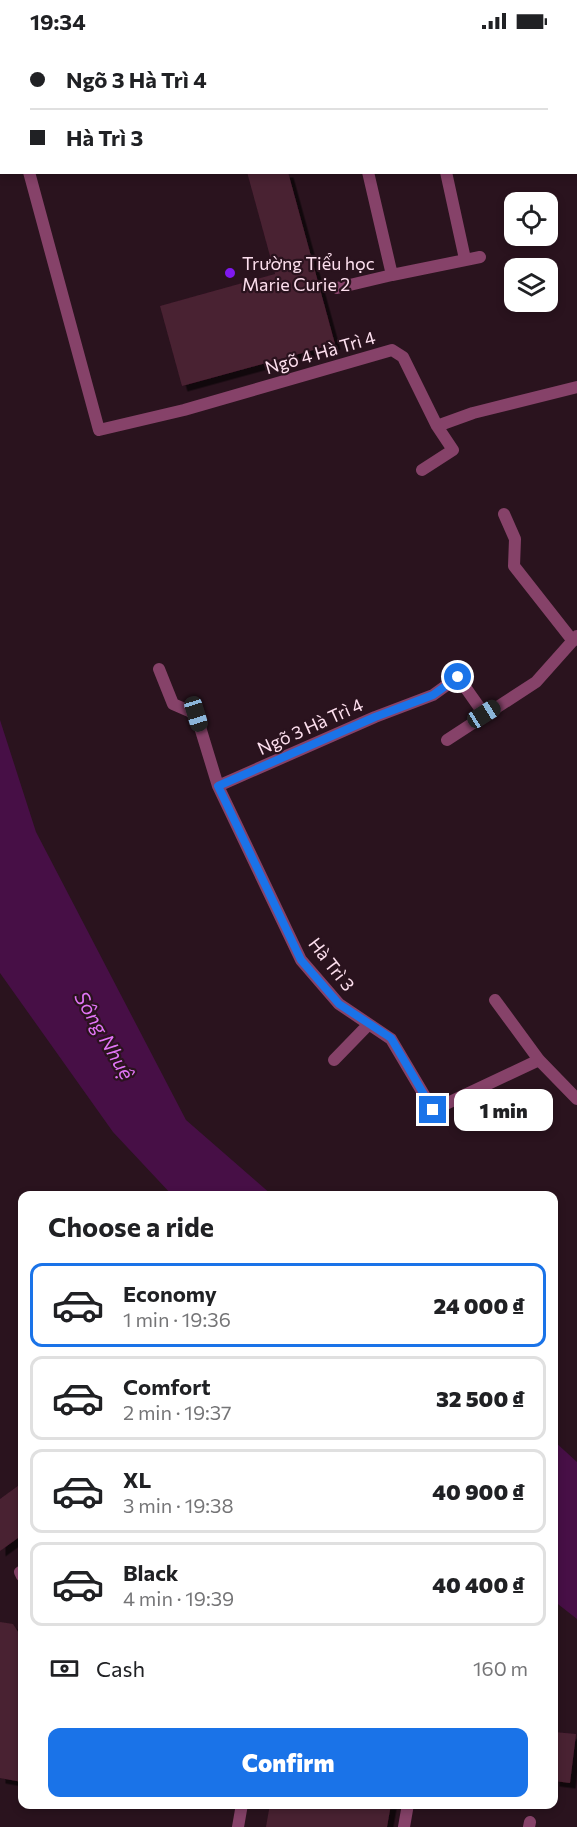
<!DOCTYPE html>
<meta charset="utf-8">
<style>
:root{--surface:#fff;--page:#f6f6f6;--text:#202124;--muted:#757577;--line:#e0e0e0;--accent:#1a73e8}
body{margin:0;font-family:Commissioner,sans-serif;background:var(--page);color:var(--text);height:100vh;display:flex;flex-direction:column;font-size:22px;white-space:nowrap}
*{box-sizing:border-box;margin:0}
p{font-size:20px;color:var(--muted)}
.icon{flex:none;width:33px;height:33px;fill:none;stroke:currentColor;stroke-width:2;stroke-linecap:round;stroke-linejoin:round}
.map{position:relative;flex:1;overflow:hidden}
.details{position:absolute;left:18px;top:1149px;width:540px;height:618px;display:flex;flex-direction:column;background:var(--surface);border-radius:12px;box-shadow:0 3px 9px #0003}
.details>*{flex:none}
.top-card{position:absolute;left:0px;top:0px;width:578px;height:132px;box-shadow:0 3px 9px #0003;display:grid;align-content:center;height:132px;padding:0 30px;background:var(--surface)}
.tools{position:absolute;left:504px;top:150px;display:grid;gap:12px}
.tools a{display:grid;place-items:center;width:54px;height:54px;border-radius:12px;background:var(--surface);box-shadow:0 3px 9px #0003;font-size:30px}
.end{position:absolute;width:27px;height:27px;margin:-14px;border:8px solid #1a73e8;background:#fff;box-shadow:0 0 0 3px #fff}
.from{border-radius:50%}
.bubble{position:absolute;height:42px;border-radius:12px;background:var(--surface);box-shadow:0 3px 9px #0003;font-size:20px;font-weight:800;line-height:42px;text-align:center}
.car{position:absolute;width:18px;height:36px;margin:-18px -9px;border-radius:8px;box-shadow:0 0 4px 2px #0007;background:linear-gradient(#222 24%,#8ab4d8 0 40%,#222 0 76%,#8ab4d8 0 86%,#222 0)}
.top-card b{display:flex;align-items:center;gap:21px;height:57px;font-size:22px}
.top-card b+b{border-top:2px solid var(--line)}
.top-card i{width:15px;height:15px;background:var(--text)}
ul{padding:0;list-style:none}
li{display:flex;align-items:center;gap:18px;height:84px;margin:0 12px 9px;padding:0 18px;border:3px solid var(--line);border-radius:12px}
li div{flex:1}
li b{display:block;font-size:22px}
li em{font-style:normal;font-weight:800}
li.selected{border-color:var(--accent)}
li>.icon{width:54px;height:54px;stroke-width:1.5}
h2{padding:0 30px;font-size:27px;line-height:72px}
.pay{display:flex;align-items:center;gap:15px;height:66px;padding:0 30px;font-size:22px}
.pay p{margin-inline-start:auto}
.button{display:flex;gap:12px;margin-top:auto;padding:12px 30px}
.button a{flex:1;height:69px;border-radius:12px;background:var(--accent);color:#fff;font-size:24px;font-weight:800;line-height:69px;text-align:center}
.status{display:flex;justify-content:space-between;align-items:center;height:42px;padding:0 30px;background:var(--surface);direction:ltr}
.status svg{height:16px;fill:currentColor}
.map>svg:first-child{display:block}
.water{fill:#470f46}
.building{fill:#4a2032;filter:url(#shadow)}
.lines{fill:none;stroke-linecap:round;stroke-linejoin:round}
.service{stroke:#864269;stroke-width:12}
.route{stroke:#1a73e8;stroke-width:8}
.poi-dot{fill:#7f18ef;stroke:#2a131e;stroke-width:2}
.labels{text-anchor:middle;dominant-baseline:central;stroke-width:4.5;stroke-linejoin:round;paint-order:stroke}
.poi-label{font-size:18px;fill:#fddfee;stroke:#2a131e;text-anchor:start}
.street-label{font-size:18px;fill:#fddfee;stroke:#2a131e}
.water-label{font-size:20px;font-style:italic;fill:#e174f5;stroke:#2a131e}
</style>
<div class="status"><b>19:34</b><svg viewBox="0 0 49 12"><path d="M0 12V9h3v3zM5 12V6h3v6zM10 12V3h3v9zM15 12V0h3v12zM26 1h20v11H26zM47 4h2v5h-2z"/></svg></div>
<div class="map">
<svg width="577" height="1785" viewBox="0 0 577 1785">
<defs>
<filter id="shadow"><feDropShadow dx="5.5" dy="5.5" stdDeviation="0" flood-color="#0009"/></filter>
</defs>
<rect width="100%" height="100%" fill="#2a131e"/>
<path class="water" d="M 0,678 L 36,790 L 186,1078 L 272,1153 L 172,1153 L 113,1090 L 0,931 Z
M 554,1399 L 577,1420 L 577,1577 L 554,1559 Z"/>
<path class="building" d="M 247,130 L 288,130 L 335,302 L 182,344 L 160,264 L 275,232 Z
M 22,1441 L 22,1493 L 0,1509 L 0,1457 Z
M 0,1580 L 13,1582 L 22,1596 L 22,1740 L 0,1736 Z
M 554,1690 L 576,1692 L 570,1741 L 554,1739 Z
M 270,1762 L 391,1762 L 387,1785 L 266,1785 Z"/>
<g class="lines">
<path class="service" d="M 96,0 L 97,2
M 236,0 L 236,2
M 418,0 L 419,2
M 346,2 L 351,0
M 0,35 L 2,39
M 29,130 L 99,388 L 184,368 L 392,308 L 403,315 L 437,384 L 453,408 L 422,428
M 446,130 L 465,217
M 392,233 L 480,215
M 337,246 L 392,233 L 368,130
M 437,384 L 473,371 L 577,345
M 504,472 L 515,497 L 514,524 L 573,599
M 159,627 L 173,662 L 196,672 L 218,744 L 301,918 L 339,962 L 391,997 L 433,1068 L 539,1018
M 447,698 L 536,640 L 577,594
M 218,744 L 375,675 L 433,653 L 458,635 L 484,672
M 495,958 L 539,1018 L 577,1057
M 334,1018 L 368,983
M 20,1530 L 22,1534
M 238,1785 L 242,1762
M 404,1785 L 408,1762
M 529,1785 L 530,1780"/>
</g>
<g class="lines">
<path class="route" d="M 433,1068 L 391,996 L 339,962 L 301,918 L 218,744 L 375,675 L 433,653 L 458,635"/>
</g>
<circle class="poi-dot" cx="230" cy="231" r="6"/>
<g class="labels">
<g class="poi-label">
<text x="242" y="221">Trường Tiểu học<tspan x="242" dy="21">Marie Curie 2</tspan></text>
</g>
<g class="street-label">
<text transform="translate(320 310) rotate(-16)">Ngõ 4 Hà Trì 4</text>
<text transform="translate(310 684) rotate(-24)">Ngõ 3 Hà Trì 4</text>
<text transform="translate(332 922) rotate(52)">Hà Trì 3</text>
</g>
<g class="water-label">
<text transform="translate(105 993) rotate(60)">Sông Nhuệ</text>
</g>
</g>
</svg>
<div class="tools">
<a><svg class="icon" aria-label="locate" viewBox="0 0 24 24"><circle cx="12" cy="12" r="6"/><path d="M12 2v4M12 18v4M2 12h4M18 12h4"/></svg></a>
<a><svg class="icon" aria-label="layers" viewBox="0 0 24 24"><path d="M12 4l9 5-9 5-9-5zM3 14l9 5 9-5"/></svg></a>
</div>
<i class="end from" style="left:458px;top:635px"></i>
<i class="end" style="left:433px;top:1068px"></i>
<div class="bubble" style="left:454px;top:1047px;width:99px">1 min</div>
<i class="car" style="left:196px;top:672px;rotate:163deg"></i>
<i class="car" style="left:484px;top:672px;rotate:58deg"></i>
<div class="top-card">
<b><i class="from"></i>Ngõ 3 Hà Trì 4</b>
<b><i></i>Hà Trì 3</b>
</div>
<section class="details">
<h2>Choose a ride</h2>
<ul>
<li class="selected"><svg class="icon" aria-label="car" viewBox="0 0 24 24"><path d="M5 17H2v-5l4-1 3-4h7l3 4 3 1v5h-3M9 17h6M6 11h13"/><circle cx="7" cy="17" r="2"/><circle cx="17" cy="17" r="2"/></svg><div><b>Economy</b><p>1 min · 19:36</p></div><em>24 000 ₫</em></li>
<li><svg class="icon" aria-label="car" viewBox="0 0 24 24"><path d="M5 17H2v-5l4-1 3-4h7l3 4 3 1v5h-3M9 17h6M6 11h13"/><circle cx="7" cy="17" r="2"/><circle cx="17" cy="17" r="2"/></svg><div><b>Comfort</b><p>2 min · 19:37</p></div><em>32 500 ₫</em></li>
<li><svg class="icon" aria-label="car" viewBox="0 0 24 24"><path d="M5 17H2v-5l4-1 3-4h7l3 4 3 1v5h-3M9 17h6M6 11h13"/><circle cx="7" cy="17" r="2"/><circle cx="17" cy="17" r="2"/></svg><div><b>XL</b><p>3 min · 19:38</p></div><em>40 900 ₫</em></li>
<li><svg class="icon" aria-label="car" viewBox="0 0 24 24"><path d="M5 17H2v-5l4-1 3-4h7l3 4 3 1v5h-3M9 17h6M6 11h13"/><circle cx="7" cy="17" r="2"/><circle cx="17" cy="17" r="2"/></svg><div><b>Black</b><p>4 min · 19:39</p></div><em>40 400 ₫</em></li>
</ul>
<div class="pay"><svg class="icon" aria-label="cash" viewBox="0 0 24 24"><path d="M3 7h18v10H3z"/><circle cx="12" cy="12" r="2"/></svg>Cash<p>160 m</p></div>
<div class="button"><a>Confirm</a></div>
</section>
</div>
